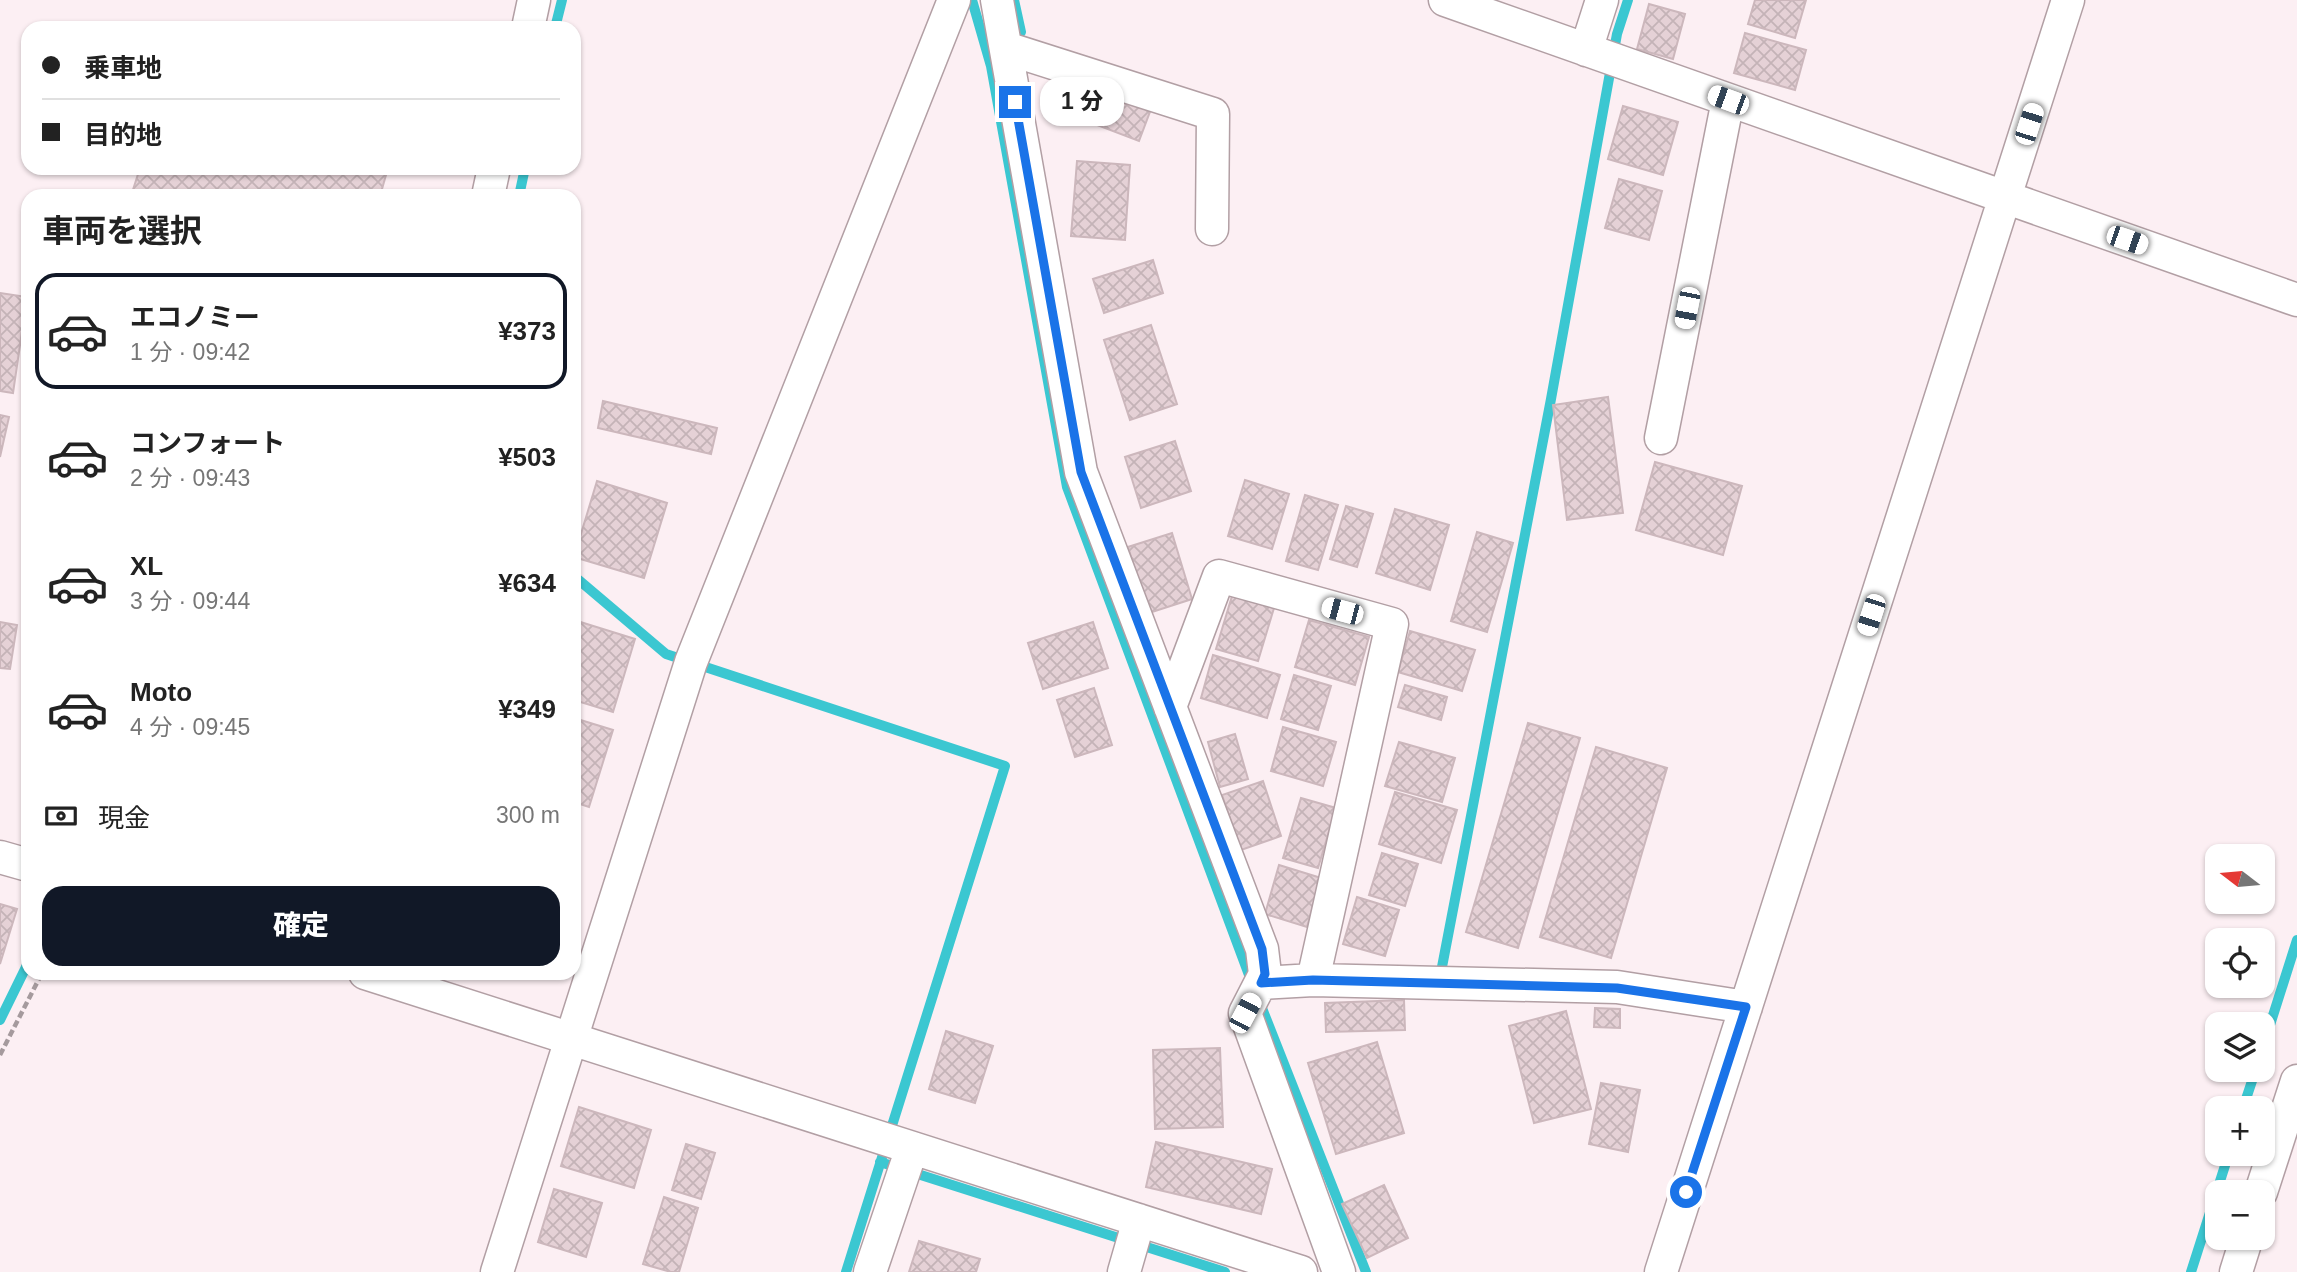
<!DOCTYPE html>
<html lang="ja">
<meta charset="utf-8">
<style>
:root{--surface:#fff;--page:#f6f6f6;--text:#222;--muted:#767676;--line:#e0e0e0;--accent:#111827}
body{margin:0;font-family:Arial,"Noto Sans JP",sans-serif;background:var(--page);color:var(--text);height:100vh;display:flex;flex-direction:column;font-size:26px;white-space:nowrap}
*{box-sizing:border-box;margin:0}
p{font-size:23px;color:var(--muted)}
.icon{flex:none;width:38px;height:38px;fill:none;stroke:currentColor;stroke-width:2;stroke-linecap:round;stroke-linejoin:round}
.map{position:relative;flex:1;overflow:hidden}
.side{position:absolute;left:21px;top:189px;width:560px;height:791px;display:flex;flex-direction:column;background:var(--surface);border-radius:21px;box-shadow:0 2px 5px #0004}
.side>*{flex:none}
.guide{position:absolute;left:21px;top:21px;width:560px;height:154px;border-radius:21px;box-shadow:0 2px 5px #0004;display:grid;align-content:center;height:154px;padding:0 21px;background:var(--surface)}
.needle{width:46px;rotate:286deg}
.tools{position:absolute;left:2205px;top:844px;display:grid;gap:14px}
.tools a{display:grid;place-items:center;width:70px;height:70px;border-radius:14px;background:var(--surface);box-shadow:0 2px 5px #0004;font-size:35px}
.end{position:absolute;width:32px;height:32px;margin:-16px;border:9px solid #1a73e8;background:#fff;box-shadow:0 0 0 4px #fff}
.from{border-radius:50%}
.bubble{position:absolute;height:49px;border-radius:21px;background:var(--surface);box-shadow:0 2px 5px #0004;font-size:23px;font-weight:800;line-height:49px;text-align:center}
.car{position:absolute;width:21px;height:42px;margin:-21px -10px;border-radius:9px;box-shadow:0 0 5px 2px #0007;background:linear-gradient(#fff 24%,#345 0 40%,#fff 0 76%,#345 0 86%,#fff 0)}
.guide b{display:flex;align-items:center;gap:24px;height:66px;font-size:26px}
.guide b+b{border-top:2px solid var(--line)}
.guide i{width:18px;height:18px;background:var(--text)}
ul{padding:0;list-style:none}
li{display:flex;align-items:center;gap:21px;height:116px;margin:0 14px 10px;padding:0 7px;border:4px solid transparent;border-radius:21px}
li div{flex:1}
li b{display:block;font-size:26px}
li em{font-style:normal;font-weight:800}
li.selected{border-color:var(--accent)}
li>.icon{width:63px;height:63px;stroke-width:1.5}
h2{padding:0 21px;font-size:32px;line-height:84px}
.pay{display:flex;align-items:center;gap:18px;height:77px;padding:0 21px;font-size:26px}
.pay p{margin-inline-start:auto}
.button{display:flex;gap:14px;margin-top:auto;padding:14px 21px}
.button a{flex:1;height:80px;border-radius:21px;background:var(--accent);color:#fff;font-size:28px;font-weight:800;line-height:80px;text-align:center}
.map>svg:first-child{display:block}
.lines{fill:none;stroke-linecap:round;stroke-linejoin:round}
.stream{stroke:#3bc7d1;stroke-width:10}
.building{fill:url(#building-cross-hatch);stroke:#ccb7bc;stroke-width:2}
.street-casing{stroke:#b29fa4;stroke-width:35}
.path{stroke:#a59a9d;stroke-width:4.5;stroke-dasharray:7 3.5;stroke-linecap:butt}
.street{stroke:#fff;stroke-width:32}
.route{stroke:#1a73e8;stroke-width:9}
</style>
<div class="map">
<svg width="2297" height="1272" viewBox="0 0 2297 1272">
<defs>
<pattern id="building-cross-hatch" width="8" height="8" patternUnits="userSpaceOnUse" patternTransform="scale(1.75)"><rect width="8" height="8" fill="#e5d1d6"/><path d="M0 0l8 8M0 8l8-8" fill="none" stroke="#c4b3b7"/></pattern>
</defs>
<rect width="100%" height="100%" fill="#fceff3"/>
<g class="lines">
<path class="stream" d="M 972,0 L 991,66 L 1067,487 L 1252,983
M 1014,0 L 1021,32
M 555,28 L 562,0
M 519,196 L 525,168
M 574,576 L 666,654 L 1005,766 L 846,1272
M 1442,967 L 1551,399 L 1617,34 L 1628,0
M 1258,998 L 1366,1272
M 0,1020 L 28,963
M 2263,1047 L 2297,940
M 2243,1108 L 2256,1069
M 880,1162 L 1225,1272
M 2191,1272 L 2229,1153"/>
</g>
<path class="building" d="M 1755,0 L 1806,0 L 1795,38 L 1748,24 Z
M 1649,4 L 1685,14 L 1673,59 L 1637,49 Z
M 1745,33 L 1806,50 L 1795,90 L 1734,73 Z
M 1088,86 L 1151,109 L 1139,141 L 1076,117 Z
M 1623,106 L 1678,122 L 1663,175 L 1608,159 Z
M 1077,161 L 1130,165 L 1125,240 L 1071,236 Z
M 140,168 L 388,168 L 380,196 L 131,196 Z
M 1619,179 L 1662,191 L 1649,240 L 1605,228 Z
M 1153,260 L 1163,293 L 1104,313 L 1093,279 Z
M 0,293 L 27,297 L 13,393 L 0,391 Z
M 1151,325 L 1177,404 L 1130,420 L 1104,340 Z
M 1608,397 L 1623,513 L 1567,520 L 1553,405 Z
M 603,401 L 717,428 L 711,454 L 598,428 Z
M 0,415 L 9,417 L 0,457 Z
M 1175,441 L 1191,491 L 1141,508 L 1125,457 Z
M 1655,462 L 1742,486 L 1723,555 L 1636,530 Z
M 1245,480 L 1289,494 L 1272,549 L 1228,536 Z
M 597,481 L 667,503 L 644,578 L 574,557 Z
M 1305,495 L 1338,505 L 1318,570 L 1286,561 Z
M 1346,506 L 1373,514 L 1357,567 L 1330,559 Z
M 1395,509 L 1449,525 L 1430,590 L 1376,573 Z
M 1477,532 L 1513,543 L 1487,632 L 1451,621 Z
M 1172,533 L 1192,599 L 1149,613 L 1128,547 Z
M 1232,596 L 1274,608 L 1258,661 L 1216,649 Z
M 574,620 L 635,639 L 613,712 L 574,700 Z
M 1309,620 L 1369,637 L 1355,685 L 1295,667 Z
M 0,622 L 17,625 L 10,669 L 0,668 Z
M 1093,622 L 1108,668 L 1043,689 L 1028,643 Z
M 1410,631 L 1475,650 L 1462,691 L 1398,672 Z
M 1213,655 L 1280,675 L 1267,718 L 1201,698 Z
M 1294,675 L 1331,686 L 1318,730 L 1281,719 Z
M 1405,685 L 1447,697 L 1441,720 L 1398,707 Z
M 1094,688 L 1112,745 L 1075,757 L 1057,700 Z
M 574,718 L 613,730 L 589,807 L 574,802 Z
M 1528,723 L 1580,738 L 1518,948 L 1466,932 Z
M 1283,727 L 1336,742 L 1323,786 L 1271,771 Z
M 1235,734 L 1248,779 L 1220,787 L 1208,742 Z
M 1399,742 L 1455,758 L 1442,802 L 1385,786 Z
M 1596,747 L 1667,768 L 1611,958 L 1540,937 Z
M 1263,781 L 1281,836 L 1241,850 L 1222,795 Z
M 1395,792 L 1457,810 L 1441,863 L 1379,844 Z
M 1301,798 L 1336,808 L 1318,868 L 1283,858 Z
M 1382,853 L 1418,864 L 1405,906 L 1369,895 Z
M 1279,865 L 1321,878 L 1307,927 L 1265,914 Z
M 1357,897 L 1399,910 L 1385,956 L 1343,944 Z
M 0,904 L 17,909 L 0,964 Z
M 1404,1000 L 1405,1030 L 1326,1032 L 1325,1003 Z
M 1595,1008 L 1620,1009 L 1620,1028 L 1594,1027 Z
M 1566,1011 L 1591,1109 L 1534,1123 L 1509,1026 Z
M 946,1031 L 993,1046 L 975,1103 L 929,1089 Z
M 1377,1042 L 1404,1133 L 1336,1154 L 1308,1063 Z
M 1220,1048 L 1223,1127 L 1155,1129 L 1153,1050 Z
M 1601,1083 L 1640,1090 L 1628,1152 L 1589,1144 Z
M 579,1107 L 651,1130 L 634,1188 L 561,1166 Z
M 1156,1142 L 1272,1169 L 1261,1214 L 1146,1187 Z
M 686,1144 L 715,1153 L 701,1199 L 672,1190 Z
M 1384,1185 L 1408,1238 L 1367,1258 L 1342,1204 Z
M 554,1189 L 602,1203 L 586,1257 L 538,1242 Z
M 664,1197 L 698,1208 L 679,1272 L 671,1272 L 643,1264 Z
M 919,1241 L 980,1259 L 976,1272 L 909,1272 Z"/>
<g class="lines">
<g class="street-casing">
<path id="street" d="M 997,0 L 1081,472 L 1262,949 L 1265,974 L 1245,1013 L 1339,1272
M 1445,0 L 2297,300
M 528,28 L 534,0
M 1006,48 L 1213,114 L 1212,229
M 1586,50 L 1602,0
M 488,196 L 494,168
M 1661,438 L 1728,100
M 1170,707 L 1219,576 L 1392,624 L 1313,980
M 0,857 L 28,865
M 365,973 L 1301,1272
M 1261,983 L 1313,980 L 1617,987 L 1746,1007
M 2261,1192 L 2297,1081
M 497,1272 L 691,662 L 954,0
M 870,1272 L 912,1148
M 1124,1272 L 1139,1220
M 1661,1272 L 2068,0
M 2236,1272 L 2247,1237"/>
</g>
<path class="path" d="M 0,1055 L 42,973"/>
<use href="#street" class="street"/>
</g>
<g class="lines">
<path class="route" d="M 1015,102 L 1081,472 L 1262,949 L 1265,974 L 1261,983 L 1313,980 L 1617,988 L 1746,1007 L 1686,1192"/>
</g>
</svg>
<div class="tools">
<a><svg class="needle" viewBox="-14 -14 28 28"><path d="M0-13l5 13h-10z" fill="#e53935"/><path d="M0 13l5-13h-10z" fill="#767676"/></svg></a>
<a><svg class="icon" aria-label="locate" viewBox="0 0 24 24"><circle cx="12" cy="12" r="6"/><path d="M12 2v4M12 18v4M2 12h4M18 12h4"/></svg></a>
<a><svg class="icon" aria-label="layers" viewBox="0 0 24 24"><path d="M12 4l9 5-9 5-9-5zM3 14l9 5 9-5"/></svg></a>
<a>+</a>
<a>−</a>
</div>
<i class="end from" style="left:1686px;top:1192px"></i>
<i class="end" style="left:1015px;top:102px"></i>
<div class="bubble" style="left:1040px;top:77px;width:84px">1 分</div>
<i class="car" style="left:1728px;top:100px;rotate:290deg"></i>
<i class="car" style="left:2029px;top:124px;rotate:18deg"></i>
<i class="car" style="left:2127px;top:240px;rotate:109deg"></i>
<i class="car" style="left:1687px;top:308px;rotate:191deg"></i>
<i class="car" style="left:1342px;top:611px;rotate:285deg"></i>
<i class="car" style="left:1871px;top:615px;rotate:198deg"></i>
<i class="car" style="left:1245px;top:1013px;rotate:28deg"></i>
<div class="guide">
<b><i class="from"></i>乗車地</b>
<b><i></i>目的地</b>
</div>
<section class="side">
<h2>車両を選択</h2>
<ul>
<li class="selected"><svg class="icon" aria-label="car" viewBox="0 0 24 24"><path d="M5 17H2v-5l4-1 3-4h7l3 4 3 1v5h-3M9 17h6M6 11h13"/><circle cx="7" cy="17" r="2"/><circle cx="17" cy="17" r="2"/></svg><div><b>エコノミー</b><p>1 分 · 09:42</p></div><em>¥373</em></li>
<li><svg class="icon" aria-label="car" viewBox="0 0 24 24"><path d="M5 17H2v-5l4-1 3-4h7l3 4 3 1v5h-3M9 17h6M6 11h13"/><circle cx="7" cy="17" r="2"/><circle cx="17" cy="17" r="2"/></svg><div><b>コンフォート</b><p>2 分 · 09:43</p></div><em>¥503</em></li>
<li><svg class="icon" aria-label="car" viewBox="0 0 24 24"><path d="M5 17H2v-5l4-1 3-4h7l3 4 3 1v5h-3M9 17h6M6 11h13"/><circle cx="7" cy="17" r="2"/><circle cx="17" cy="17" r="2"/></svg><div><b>XL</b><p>3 分 · 09:44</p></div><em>¥634</em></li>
<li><svg class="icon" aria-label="car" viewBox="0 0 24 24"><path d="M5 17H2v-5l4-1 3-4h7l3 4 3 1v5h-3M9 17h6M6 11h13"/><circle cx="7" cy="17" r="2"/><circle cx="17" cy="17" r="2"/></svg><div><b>Moto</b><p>4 分 · 09:45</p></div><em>¥349</em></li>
</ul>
<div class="pay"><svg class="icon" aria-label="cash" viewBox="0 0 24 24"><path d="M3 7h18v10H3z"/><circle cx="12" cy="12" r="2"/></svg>現金<p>300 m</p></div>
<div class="button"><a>確定</a></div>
</section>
</div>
